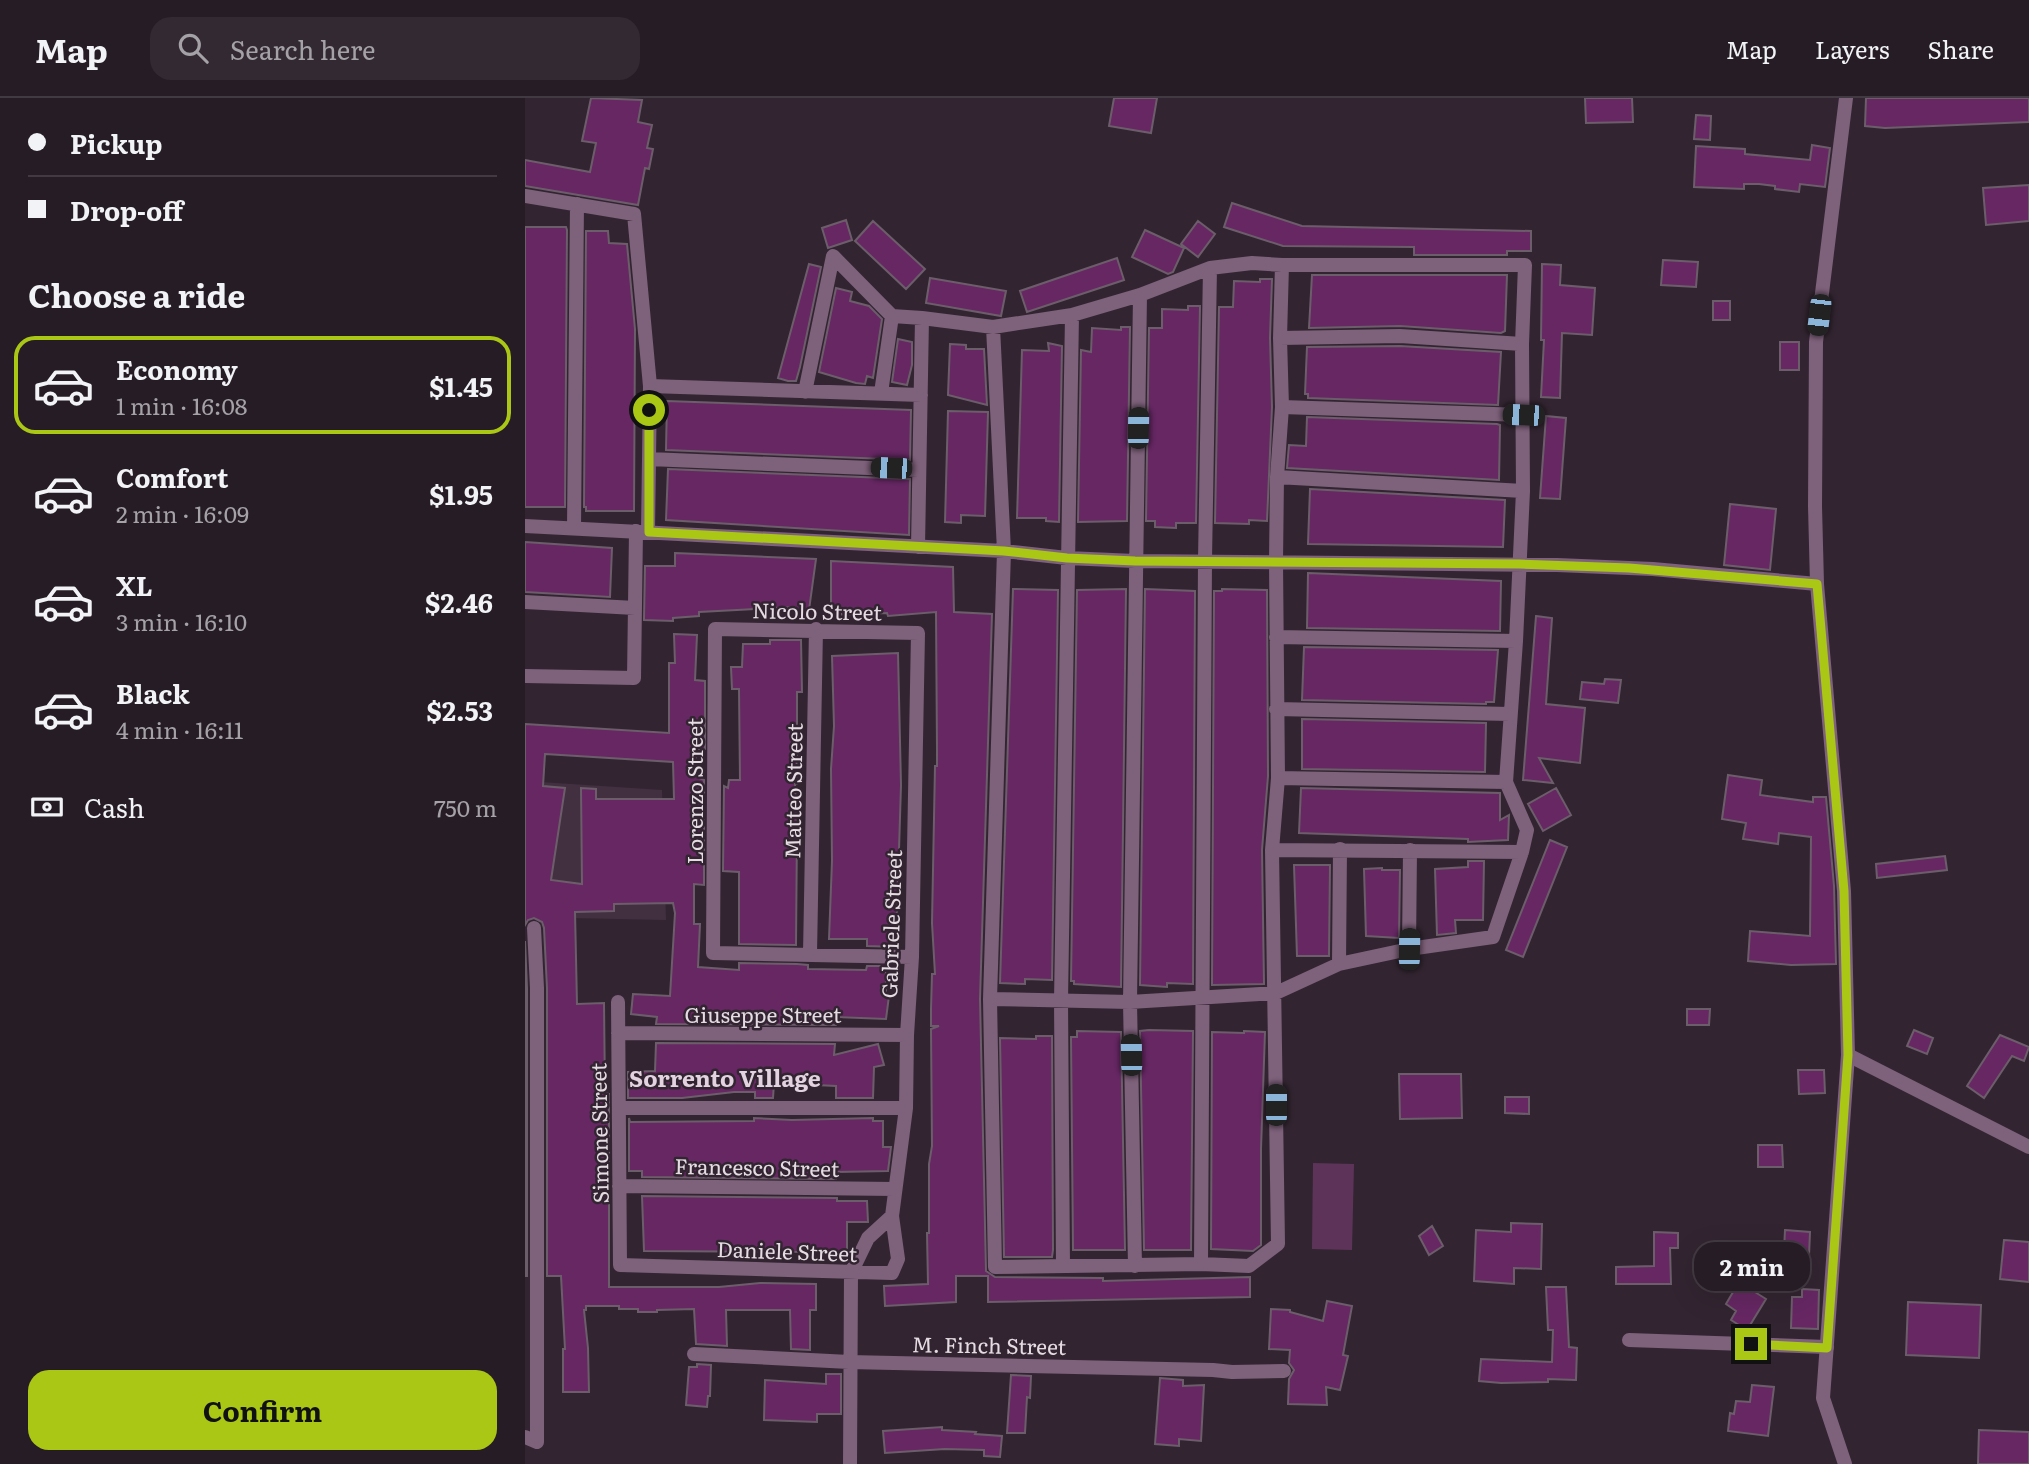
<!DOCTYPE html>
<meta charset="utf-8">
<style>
:root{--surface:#261c25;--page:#322932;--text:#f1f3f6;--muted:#a4a1a7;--line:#423a42;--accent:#abc716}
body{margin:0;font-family:Literata,serif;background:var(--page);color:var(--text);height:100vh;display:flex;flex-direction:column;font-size:26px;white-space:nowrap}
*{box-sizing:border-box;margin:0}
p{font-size:23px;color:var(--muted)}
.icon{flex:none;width:38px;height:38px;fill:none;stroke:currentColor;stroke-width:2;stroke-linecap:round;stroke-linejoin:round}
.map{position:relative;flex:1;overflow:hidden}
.sheet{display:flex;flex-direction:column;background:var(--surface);width:525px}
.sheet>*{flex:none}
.guide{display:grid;align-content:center;height:154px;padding:0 28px;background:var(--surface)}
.end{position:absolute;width:32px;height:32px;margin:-16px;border:9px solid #abc716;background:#111;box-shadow:0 0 0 4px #111}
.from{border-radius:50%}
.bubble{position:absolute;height:49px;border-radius:21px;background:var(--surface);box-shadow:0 7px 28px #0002,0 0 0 2px var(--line);font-size:23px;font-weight:700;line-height:49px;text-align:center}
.car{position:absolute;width:21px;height:42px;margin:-21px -10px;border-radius:9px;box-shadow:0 0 5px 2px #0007;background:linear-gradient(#222 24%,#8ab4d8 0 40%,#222 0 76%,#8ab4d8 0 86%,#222 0)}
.guide b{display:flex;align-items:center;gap:24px;height:66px;font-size:26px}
.guide b+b{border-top:2px solid var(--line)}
.guide i{width:18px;height:18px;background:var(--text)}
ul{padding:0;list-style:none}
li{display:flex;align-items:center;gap:21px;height:98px;margin:0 14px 10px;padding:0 14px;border:4px solid transparent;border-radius:21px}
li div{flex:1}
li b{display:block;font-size:26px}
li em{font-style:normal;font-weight:700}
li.on{border-color:var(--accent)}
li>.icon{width:63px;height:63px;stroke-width:1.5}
h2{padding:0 28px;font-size:32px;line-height:84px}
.pay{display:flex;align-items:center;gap:18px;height:77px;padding:0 28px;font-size:26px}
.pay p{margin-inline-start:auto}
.button{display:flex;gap:14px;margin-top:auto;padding:14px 28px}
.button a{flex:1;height:80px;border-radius:21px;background:var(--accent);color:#111;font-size:28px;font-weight:700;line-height:80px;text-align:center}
header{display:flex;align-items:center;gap:42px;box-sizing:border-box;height:98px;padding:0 35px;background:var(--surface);border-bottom:2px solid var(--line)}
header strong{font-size:33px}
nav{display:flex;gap:38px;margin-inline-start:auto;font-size:24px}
.search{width:490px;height:63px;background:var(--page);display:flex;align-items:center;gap:18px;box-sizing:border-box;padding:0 24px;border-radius:21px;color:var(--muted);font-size:26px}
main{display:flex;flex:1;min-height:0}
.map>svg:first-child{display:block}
.built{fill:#423040}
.green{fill:#5d335a}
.building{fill:#662763;stroke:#6c5d6a;stroke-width:2;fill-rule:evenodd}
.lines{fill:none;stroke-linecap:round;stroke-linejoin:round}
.minor{stroke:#7e617b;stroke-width:14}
.tertiary{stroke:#7e617b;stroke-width:14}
.route{stroke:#abc716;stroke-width:9}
.labels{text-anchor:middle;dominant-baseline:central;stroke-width:5;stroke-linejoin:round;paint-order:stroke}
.street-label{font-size:21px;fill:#e5dce3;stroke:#322531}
.neighbourhood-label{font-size:23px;font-weight:bold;fill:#e3d3e1;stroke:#322531}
</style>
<header>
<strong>Map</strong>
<div class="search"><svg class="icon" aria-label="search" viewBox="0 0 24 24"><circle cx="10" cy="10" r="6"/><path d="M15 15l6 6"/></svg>Search here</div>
<nav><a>Map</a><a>Layers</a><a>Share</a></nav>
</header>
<main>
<section class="sheet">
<div class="guide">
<b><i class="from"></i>Pickup</b>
<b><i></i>Drop-off</b>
</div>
<h2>Choose a ride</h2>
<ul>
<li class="on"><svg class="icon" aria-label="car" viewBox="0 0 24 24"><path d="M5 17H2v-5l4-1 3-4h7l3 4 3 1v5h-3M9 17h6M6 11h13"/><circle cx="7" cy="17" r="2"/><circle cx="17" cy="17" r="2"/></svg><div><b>Economy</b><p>1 min · 16:08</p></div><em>$1.45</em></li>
<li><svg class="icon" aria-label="car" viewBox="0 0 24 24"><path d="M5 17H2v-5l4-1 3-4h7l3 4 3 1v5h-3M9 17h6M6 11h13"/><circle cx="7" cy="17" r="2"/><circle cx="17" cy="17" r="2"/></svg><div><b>Comfort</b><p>2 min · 16:09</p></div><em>$1.95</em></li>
<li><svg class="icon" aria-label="car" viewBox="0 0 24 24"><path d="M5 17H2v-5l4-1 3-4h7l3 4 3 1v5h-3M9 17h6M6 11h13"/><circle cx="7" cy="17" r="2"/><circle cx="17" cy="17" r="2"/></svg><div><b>XL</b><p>3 min · 16:10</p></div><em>$2.46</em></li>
<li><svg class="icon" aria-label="car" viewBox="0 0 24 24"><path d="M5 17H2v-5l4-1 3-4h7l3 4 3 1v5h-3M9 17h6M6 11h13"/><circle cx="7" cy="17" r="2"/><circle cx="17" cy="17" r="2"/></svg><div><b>Black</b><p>4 min · 16:11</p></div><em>$2.53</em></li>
</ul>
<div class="pay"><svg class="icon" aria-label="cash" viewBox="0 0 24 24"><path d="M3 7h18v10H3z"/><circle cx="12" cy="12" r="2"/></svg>Cash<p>750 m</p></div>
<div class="button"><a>Confirm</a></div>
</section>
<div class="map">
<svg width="1504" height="1366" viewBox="0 0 1504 1366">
<rect width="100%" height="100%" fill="#322531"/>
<path class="built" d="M 0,683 L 137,692 L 141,822 L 46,820 L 0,815 Z"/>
<path class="green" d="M 788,1065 L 829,1066 L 827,1152 L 787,1151 Z"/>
<path class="building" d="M 66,0 L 117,2 L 113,24 L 127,27 L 122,50 L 128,51 L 124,71 L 120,70 L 113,107 L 0,88 L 0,62 L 65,74 L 71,45 L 57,43 Z
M 589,0 L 632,0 L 626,35 L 584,28 Z
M 1060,0 L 1107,0 L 1108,24 L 1061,25 Z
M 1341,0 L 1504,0 L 1504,24 L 1360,30 L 1340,28 Z
M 1171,17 L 1186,18 L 1185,42 L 1169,41 Z
M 1287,47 L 1305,50 L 1300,89 L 1275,86 L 1274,94 L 1250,91 L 1250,88 L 1234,86 L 1219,86 L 1219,91 L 1169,89 L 1171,48 L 1220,51 L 1220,56 L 1285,62 Z
M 1504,87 L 1504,123 L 1461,127 L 1458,90 Z
M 707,105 L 777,128 L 1006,133 L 1006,153 L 982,153 L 982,157 L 889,157 L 889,149 L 758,148 L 699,129 Z
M 321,122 L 327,142 L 303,150 L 297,130 Z
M 348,123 L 400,171 L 381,191 L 330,143 Z
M 673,123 L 690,136 L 673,159 L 656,146 Z
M 0,129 L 41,129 L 42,132 L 40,409 L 0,409 Z
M 620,132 L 659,150 L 648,174 L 643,176 L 607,159 Z
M 61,133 L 83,133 L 84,145 L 102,146 L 110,231 L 109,413 L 61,413 L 61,409 L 59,409 Z
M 592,160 L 599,182 L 502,214 L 495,193 Z
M 1138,162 L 1173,164 L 1171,189 L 1136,187 Z
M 284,166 L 296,169 L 275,269 L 271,283 L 263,283 L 253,280 Z
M 1017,166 L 1036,167 L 1035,187 L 1070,190 L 1067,237 L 1037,235 L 1035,300 L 1016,299 L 1019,242 L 1016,242 Z
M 787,177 L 982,177 L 980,233 L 976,235 L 875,228 L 784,230 Z
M 405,180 L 481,193 L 476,218 L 401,205 Z
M 735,181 L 747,181 L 745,240 L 747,309 L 742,423 L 724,422 L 724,426 L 690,425 L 694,209 L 708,209 L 709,183 L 735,184 Z
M 311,190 L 327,194 L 325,203 L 344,208 L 357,221 L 348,280 L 342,278 L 340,286 L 331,285 L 294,274 Z
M 1188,203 L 1205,203 L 1205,222 L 1188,222 Z
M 663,208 L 675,208 L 671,425 L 651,425 L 651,430 L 630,429 L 630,423 L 621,423 L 624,230 L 637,230 L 637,211 L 663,212 Z
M 596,229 L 605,229 L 602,423 L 553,424 L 556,252 L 566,254 L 567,230 L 596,232 Z
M 373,241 L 387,244 L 387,267 L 382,287 L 367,284 Z
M 1255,244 L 1274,244 L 1274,272 L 1255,272 Z
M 523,245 L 537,248 L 534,424 L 521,423 L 521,420 L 492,420 L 497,252 L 524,253 Z
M 425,246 L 441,247 L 441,251 L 459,251 L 462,307 L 423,297 Z
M 875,248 L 976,254 L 973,307 L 783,300 L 783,296 L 780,296 L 782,249 Z
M 142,303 L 386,312 L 385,362 L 141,352 Z
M 423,313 L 463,314 L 460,418 L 436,417 L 436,425 L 420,424 Z
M 1021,318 L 1041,320 L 1035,401 L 1015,400 Z
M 782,319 L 972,326 L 975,327 L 974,382 L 762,370 L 764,347 L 781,348 Z
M 143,371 L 385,381 L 384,437 L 141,422 Z
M 785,391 L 980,402 L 978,449 L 783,446 Z
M 1205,406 L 1251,411 L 1245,472 L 1199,467 Z
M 0,444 L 87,450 L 85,499 L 0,494 Z
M 150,455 L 291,461 L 284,512 L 270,513 L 270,509 L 212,512 L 174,514 L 174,518 L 148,520 L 148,523 L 119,522 L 120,468 L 150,468 Z
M 306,463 L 428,469 L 429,514 L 467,516 L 455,901 L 461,1173 L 470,1179 L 578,1180 L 578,1183 L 725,1179 L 725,1199 L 463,1204 L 463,1178 L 431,1178 L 431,1204 L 360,1208 L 359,1188 L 403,1186 L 402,1135 L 404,1135 L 404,1066 L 407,1048 L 406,931 L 414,928 L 406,928 L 406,911 L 407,876 L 410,876 L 407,825 L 410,668 L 412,668 L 412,651 L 411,514 L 363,518 L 362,515 L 316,517 L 316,514 L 306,514 Z
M 783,475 L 976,483 L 975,533 L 782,530 Z
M 488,491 L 533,492 L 527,882 L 500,881 L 500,886 L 475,885 Z
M 601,491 L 596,889 L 549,886 L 549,883 L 546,883 L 552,492 Z
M 620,491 L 670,493 L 668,886 L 642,885 L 642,889 L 615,887 Z
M 697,491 L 742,492 L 743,678 L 737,752 L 739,886 L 687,887 L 689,493 L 697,493 Z
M 1011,518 L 1027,520 L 1021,606 L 1060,610 L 1055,665 L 1014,660 L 1028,685 L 998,682 Z
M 149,536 L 172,537 L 170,582 L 180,583 L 180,651 L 170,651 L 172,679 L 179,682 L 179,787 L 169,786 L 169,826 L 175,826 L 173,869 L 214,872 L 214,865 L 272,866 L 283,867 L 283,871 L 341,872 L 342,868 L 361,868 L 361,898 L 364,898 L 361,921 L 311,919 L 311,927 L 131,926 L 132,919 L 106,916 L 108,896 L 145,898 L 150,815 L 148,805 L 89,806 L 89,813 L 50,814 L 52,906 L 79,905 L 80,995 L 84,996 L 84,1189 L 194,1189 L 235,1185 L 291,1186 L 291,1212 L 285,1212 L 285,1252 L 266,1251 L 265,1212 L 201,1212 L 202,1248 L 171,1246 L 169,1211 L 132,1212 L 132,1214 L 113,1214 L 113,1211 L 94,1211 L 94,1208 L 61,1208 L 61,1212 L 59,1212 L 63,1250 L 64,1294 L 38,1294 L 38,1251 L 40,1251 L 36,1178 L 22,1178 L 22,890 L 19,830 L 17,824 L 9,820 L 3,822 L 0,827 L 0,626 L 144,635 L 144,565 L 150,565 ZM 20,656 L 148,664 L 149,701 L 71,701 L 71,691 L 56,690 L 57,786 L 26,782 L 40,690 L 18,688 Z
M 245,542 L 276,542 L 277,594 L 272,594 L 272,686 L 270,686 L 272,730 L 271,847 L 214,846 L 214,774 L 198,773 L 199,688 L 203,690 L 204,682 L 215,682 L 214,591 L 207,591 L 206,569 L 217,569 L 218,546 L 245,546 Z
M 779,549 L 973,552 L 969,604 L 961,604 L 961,606 L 777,602 Z
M 373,555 L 376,687 L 371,849 L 342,848 L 342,841 L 304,841 L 307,763 L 306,671 L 309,628 L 307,558 Z
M 1080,581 L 1096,582 L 1093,605 L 1055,601 L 1057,584 L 1079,586 Z
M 777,621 L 961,625 L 960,674 L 777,671 Z
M 1203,677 L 1237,682 L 1235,697 L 1288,704 L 1288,699 L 1301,699 L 1309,788 L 1311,866 L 1266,867 L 1223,863 L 1225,833 L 1285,838 L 1286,739 L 1254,735 L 1253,746 L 1218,741 L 1221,725 L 1197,721 Z
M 776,690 L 975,695 L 975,722 L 984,717 L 983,742 L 943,744 L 943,741 L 774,735 Z
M 1031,690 L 1046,717 L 1018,733 L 1003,706 Z
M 1025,742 L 1042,749 L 998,859 L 981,852 Z
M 1420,758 L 1422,772 L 1352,780 L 1351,766 Z
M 943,763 L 959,763 L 958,822 L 930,822 L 931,835 L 912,837 L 910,771 L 943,769 Z
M 769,767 L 805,767 L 804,858 L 772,858 Z
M 857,770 L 857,772 L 875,772 L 874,840 L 841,838 L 839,771 Z
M 0,843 L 2,890 L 2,1178 L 0,1178 Z
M 1162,911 L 1185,911 L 1184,927 L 1162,927 Z
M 624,932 L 668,933 L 666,1152 L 619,1152 L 615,933 Z
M 1389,932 L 1408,940 L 1402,956 L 1382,948 Z
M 552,933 L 596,934 L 600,1152 L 548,1152 L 546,939 L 552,939 Z
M 719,933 L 740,934 L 736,1051 L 736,1147 L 728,1153 L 686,1151 L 687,934 L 719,935 Z
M 1475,937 L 1504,949 L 1499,963 L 1487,958 L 1459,1000 L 1442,988 Z
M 511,938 L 527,938 L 528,1152 L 527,1159 L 479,1159 L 475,940 L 511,941 Z
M 131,945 L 310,946 L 309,957 L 353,946 L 359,967 L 349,969 L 348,1000 L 311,1000 L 311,988 L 249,985 L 248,1000 L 230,1000 L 230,994 L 209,994 L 157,1000 L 103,1000 L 103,974 L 130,973 Z
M 1273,972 L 1299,972 L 1300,995 L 1274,996 Z
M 874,976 L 936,976 L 937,1020 L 875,1021 Z
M 980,999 L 1004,999 L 1004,1016 L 980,1015 Z
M 104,1020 L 105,1024 L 229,1023 L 229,1020 L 267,1022 L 348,1020 L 348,1023 L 358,1023 L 358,1049 L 366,1049 L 363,1073 L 311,1074 L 311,1081 L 117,1079 L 117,1073 L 104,1073 Z
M 1233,1047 L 1257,1047 L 1258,1069 L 1233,1069 Z
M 117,1098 L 312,1100 L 312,1103 L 342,1103 L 343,1124 L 322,1124 L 322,1156 L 302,1156 L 302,1154 L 119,1153 Z
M 986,1125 L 1017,1126 L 1016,1171 L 989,1170 L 989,1186 L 949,1183 L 951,1132 L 986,1134 Z
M 907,1128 L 918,1148 L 904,1157 L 894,1138 Z
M 1260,1132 L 1285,1134 L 1284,1158 L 1269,1155 L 1258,1173 Z
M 1129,1134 L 1153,1135 L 1153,1150 L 1145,1150 L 1146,1186 L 1091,1186 L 1091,1169 L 1129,1168 Z
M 1479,1142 L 1504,1144 L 1504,1184 L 1475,1181 Z
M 1214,1184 L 1241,1201 L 1222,1232 L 1206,1222 L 1211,1213 L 1201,1206 Z
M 1021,1189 L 1041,1189 L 1044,1249 L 1052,1250 L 1051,1282 L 1023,1281 L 1023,1284 L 976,1285 L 954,1283 L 956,1261 L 1027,1264 L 1028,1232 L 1023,1232 Z
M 1277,1191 L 1294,1192 L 1293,1231 L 1266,1230 L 1267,1199 L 1277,1199 Z
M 802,1203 L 827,1208 L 818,1257 L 823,1258 L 815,1292 L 801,1289 L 802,1307 L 763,1306 L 764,1281 L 769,1272 L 764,1265 L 765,1252 L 744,1251 L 746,1211 L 765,1212 L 765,1214 L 798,1223 Z
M 1383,1204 L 1456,1207 L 1454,1260 L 1381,1257 Z
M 172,1266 L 186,1267 L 185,1298 L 183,1298 L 182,1309 L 161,1307 L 164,1269 L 172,1269 Z
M 301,1276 L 316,1276 L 316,1316 L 292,1316 L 292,1324 L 239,1322 L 240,1282 L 301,1286 Z
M 486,1277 L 506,1278 L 505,1300 L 502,1299 L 500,1335 L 482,1335 Z
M 635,1280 L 658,1282 L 658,1288 L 679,1287 L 676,1343 L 654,1341 L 654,1348 L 630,1346 Z
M 1227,1287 L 1249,1289 L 1243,1338 L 1203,1333 L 1205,1315 L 1209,1316 L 1211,1303 L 1225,1304 Z
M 417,1329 L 417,1332 L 451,1334 L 450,1336 L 477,1338 L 475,1359 L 459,1358 L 459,1352 L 420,1351 L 360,1355 L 358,1333 Z
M 1454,1332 L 1504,1334 L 1504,1366 L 1453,1366 Z"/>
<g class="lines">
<path class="minor" d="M 0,98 L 109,116 L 125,288 L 123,434
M 397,220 L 468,229 L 547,217 L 615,197 L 685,170 L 727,165 L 757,167 L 1000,167 L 997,246 L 998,393 L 991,543 L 981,684 L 1002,732 L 997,754 L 968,839 L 884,851 L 814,866 L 751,895 L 605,904 L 465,901
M 468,229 L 479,453 L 465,901 L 470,1169 L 676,1166 L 724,1168 L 753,1146 L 747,752 L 753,680 L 751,464 L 752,379 L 757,309 L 755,240 L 757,167
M 755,240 L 875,238 L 997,246
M 125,288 L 396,297
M 280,294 L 308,158 L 367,218 L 397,220 L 393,449
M 356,295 L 367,218
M 757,309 L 998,317
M 124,361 L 393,372
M 752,379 L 998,393
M 0,428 L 479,453 L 542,460 L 610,463 L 1032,467 L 1128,471 L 1292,486
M 49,430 L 52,106
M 0,504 L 110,510
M 751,539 L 991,543
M 0,578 L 109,580 L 111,433
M 751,611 L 985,616
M 753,680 L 981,684
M 747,752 L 997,754
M 884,851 L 885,752
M 285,856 L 291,531
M 814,866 L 815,751
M 93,904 L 95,1167 L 367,1175 L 373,1161 L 367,1118 L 381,1010 L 382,937 L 387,859 L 393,535 L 190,531 L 188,855 L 387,859
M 93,935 L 382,937
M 1323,957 L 1504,1049
M 94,1010 L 381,1010
M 94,1088 L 370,1091
M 676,1166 L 680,462 L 685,170
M 538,1168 L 536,903 L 547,217
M 610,1168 L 605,904 L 615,197
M 1104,1242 L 1302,1249
M 169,1256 L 324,1264 L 688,1272 L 707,1274 L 759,1273
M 0,1339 L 12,1344 L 12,890 L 9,830
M 325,1366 L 326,1175 L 343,1140 L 367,1118"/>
<path class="tertiary" d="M 1320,1366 L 1298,1300 L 1323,957 L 1319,793 L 1292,486 L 1290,408 L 1291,244 L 1321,0"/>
</g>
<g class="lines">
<path class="route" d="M 124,312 L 124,434 L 479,453 L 542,460 L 610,463 L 995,466 L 1104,470 L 1292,486 L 1319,793 L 1323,957 L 1302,1250 L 1226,1246"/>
</g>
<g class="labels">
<g class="street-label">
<text transform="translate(292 512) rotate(1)">Nicolo Street</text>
<text transform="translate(168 693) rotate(-90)">Lorenzo Street</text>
<text transform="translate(267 693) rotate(-89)">Matteo Street</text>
<text transform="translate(365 826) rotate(-88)">Gabriele Street</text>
<text x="238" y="915">Giuseppe Street</text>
<text transform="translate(73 1035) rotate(-91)">Simone Street</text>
<text transform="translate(232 1068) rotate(1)">Francesco Street</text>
<text transform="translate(262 1152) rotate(2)">Daniele Street</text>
<text transform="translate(464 1246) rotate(1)">M. Finch Street</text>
</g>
<g class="neighbourhood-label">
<text x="200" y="979">Sorrento Village</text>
</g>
</g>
</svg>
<i class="end from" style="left:124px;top:312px"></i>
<i class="end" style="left:1226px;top:1246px"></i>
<div class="bubble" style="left:1169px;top:1144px;width:116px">2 min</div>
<i class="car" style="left:1294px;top:217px;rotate:187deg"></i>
<i class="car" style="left:998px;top:317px;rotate:272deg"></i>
<i class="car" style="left:613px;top:330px;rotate:1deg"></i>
<i class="car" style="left:366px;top:370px;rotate:272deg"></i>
<i class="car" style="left:884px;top:851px;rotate:1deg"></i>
<i class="car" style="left:606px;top:957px;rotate:359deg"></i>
<i class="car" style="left:751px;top:1007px;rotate:0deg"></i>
</div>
</main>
